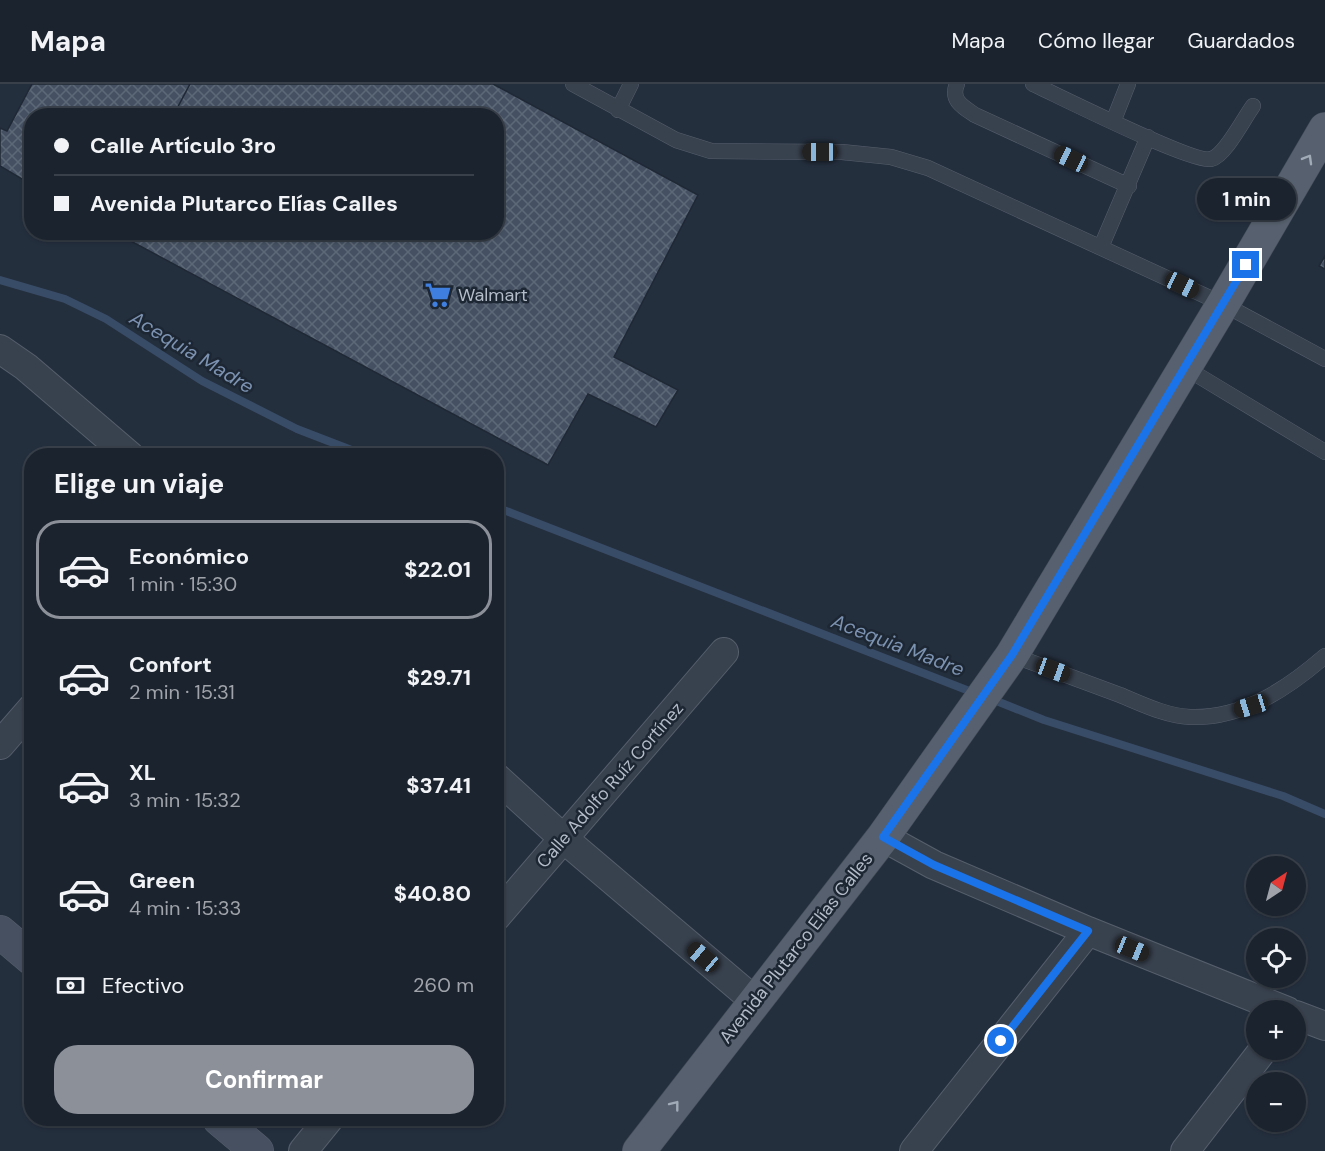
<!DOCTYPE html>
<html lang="es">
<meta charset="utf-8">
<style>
:root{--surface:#1b232e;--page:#282f3a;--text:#f1f3f6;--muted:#a0a4aa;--line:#39404a;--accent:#8c9099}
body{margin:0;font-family:"DM Sans",sans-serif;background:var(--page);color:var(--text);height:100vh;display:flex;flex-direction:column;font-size:22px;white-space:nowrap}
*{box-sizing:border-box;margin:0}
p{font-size:20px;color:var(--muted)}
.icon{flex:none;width:33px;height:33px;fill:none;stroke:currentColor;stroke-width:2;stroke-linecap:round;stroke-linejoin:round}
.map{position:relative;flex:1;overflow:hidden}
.side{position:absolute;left:24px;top:364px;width:480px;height:678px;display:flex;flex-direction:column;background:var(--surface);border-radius:24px;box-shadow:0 2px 4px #0004,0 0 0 2px var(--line)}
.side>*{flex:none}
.guide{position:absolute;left:24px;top:24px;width:480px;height:132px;border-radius:24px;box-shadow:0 2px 4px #0004,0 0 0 2px var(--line);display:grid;align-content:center;height:132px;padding:0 30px;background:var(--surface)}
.needle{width:39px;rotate:36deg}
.fabs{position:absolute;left:1246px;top:772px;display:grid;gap:12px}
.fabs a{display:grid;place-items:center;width:60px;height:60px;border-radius:50%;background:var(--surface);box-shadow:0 2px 4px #0004,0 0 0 2px var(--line);font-size:30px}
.end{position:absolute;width:27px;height:27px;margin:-14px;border:8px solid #1a73e8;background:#fff;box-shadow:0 0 0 3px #fff}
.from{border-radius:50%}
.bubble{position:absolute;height:42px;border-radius:21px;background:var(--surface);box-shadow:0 2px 4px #0004,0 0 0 2px var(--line);font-size:20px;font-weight:700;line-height:42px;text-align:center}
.car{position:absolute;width:18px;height:36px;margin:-18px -9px;border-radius:8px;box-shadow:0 0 4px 2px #0007;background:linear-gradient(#222 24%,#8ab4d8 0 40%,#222 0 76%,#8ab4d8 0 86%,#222 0)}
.guide b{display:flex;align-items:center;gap:21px;height:57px;font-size:22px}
.guide b+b{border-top:2px solid var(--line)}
.guide i{width:15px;height:15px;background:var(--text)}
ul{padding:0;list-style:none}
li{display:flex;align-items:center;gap:18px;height:99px;margin:0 12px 9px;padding:0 18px;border:3px solid transparent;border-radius:24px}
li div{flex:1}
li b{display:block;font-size:22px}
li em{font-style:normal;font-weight:700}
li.selected{border-color:var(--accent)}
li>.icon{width:54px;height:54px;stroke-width:1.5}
h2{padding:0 30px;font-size:27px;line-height:72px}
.pay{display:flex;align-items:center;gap:15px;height:66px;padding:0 30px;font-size:22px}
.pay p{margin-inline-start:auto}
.action{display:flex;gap:12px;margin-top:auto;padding:12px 30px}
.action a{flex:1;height:69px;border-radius:24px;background:var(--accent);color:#fff;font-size:24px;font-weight:700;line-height:69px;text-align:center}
header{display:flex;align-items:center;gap:36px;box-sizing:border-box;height:84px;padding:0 30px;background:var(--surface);border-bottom:2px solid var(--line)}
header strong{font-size:28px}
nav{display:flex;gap:33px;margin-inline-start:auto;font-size:21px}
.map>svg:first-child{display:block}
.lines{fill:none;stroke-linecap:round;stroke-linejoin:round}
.stream{stroke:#394c67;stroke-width:8}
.building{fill:url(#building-cross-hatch);stroke:#1f2835;stroke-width:1.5}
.lane-casing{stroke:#565f6c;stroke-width:16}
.street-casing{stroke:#565f6c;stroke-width:30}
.secondary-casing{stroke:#565f6c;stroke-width:34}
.primary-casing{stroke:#414a57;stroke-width:34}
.lane{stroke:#38414e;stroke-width:15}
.street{stroke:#38414e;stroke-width:28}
.secondary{stroke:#465061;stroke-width:33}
.primary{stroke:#56606e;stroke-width:33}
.oneway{stroke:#a1aab7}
.route{stroke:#1a73e8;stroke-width:8}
.labels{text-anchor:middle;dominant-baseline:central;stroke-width:5;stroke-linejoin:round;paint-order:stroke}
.poi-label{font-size:18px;fill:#b4bcc9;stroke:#1d2633;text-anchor:start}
.street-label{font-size:18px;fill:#b4bcc9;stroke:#1d2633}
.water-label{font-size:20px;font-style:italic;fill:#7c92b1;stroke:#1d2633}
</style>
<header>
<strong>Mapa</strong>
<nav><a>Mapa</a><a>Cómo llegar</a><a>Guardados</a></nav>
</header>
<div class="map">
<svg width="1325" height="1067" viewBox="0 0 1325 1067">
<defs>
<pattern id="building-cross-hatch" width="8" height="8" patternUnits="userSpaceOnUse" patternTransform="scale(1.5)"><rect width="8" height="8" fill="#455162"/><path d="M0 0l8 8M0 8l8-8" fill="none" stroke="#5d6877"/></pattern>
</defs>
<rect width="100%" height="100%" fill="#242f3e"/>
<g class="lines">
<path class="stream" d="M 0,196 L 65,215 L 106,235 L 202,297 L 297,345 L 367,372
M 496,423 L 977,610
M 989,614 L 1044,636 L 1283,712 L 1325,730"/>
</g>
<path class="building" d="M 32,0 L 190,0 L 173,32 L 32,32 L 32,101 L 0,82 L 0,44 L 7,47 Z
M 190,0 L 493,0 L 698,111 L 614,273 L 678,306 L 656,343 L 588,310 L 548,381 L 114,148 L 496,148 L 496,32 L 173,32 Z
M 1325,172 L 1325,185 L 1319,182 Z"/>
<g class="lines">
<g class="lane-casing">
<path id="lane" d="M 573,0 L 676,56 L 711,67 L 842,68 L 891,73 L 928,84 L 1223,220 L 1325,275
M 957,0 C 950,16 963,23 975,31 L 1129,102
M 1033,0 C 1057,11 1194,80 1211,75 C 1225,72 1244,34 1253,22
M 618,26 L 631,0
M 1113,38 L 1128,0
M 1101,163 L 1148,53
M 1184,283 L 1325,368
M 1012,571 C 1048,584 1084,598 1120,611 C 1142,620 1166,632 1190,633 C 1242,635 1287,605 1325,572"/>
</g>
<g class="street-casing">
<path id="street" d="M 0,265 L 26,283 L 130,372
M 0,661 L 32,624
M 496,693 L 564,755 L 755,917
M 883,753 L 934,781 L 1088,847 L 1287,927
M 496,833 L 724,568
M 1296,931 L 1325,942
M 303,1067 L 329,1035
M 914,1067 L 1088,847
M 1185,1067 L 1263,966"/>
</g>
<g class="secondary-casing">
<path id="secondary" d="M 0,848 L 32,875
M 219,1035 L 257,1067"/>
</g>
<g class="primary-casing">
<path id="primary" d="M 639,1067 L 883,753 L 1012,571 L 1223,220 L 1325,45"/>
</g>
<use href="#lane" class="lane"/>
<use href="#street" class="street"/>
<use href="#secondary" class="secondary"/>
<use href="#primary" class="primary"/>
</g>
<defs><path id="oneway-chevron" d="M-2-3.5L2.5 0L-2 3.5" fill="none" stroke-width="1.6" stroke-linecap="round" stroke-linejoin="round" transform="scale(1.5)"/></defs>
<g class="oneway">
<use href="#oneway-chevron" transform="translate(1308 75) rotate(-60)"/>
<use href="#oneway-chevron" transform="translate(675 1021) rotate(-52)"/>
</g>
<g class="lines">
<path class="route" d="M 1001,957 L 1088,847 L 934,781 L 883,753 L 1012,571 L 1246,181"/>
</g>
<defs>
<g id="supermarket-bare" transform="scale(2.07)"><path d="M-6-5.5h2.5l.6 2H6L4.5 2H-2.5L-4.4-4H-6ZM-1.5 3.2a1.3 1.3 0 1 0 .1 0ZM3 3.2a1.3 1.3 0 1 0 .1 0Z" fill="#3f7fe0" stroke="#1d2633" stroke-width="2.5" paint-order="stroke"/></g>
</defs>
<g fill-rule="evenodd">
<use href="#supermarket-bare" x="438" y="211"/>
</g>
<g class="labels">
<g class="poi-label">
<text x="458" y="211">Walmart</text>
</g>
<g class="street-label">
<text transform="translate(610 701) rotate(-49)">Calle Adolfo Ruíz Cortínez</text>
<text transform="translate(796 864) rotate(-52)">Avenida Plutarco Elías Calles</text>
</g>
<g class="water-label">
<text transform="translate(192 268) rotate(31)">Acequia Madre</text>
<text transform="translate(898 561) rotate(21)">Acequia Madre</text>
</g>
</g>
</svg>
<div class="fabs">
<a><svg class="needle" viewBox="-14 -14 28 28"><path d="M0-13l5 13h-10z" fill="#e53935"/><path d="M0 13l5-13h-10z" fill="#a0a4aa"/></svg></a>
<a><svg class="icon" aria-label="locate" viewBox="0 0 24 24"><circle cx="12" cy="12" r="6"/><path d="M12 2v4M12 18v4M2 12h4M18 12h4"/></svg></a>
<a>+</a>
<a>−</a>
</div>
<i class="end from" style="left:1001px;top:957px"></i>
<i class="end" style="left:1246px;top:181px"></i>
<div class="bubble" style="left:1197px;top:94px;width:99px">1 min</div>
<i class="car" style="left:820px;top:68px;rotate:270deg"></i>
<i class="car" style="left:1071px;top:75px;rotate:295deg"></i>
<i class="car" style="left:1182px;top:201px;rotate:115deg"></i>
<i class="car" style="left:1053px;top:586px;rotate:110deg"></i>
<i class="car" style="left:1251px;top:622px;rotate:253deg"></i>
<i class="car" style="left:1132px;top:865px;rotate:112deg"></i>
<i class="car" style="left:703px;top:873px;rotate:310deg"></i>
<div class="guide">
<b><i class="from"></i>Calle Artículo 3ro</b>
<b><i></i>Avenida Plutarco Elías Calles</b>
</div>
<section class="side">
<h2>Elige un viaje</h2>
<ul>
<li class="selected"><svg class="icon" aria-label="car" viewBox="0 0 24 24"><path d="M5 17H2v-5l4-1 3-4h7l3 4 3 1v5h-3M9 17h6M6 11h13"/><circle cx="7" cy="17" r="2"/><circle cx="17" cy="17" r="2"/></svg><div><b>Económico</b><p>1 min · 15:30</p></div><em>$22.01</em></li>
<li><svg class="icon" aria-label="car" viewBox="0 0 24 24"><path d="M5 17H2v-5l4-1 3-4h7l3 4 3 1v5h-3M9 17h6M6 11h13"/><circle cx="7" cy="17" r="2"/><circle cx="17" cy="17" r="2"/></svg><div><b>Confort</b><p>2 min · 15:31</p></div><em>$29.71</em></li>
<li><svg class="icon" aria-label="car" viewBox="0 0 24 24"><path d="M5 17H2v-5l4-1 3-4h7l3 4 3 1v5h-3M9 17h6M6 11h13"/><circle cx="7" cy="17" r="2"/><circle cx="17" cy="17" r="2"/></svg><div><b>XL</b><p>3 min · 15:32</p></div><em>$37.41</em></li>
<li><svg class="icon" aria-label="car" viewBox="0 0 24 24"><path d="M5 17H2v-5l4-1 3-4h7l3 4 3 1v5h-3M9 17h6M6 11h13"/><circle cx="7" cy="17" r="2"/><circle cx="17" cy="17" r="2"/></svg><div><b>Green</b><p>4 min · 15:33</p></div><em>$40.80</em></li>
</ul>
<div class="pay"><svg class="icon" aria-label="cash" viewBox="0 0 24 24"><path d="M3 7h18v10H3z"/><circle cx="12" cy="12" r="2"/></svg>Efectivo<p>260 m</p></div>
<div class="action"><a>Confirmar</a></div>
</section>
</div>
